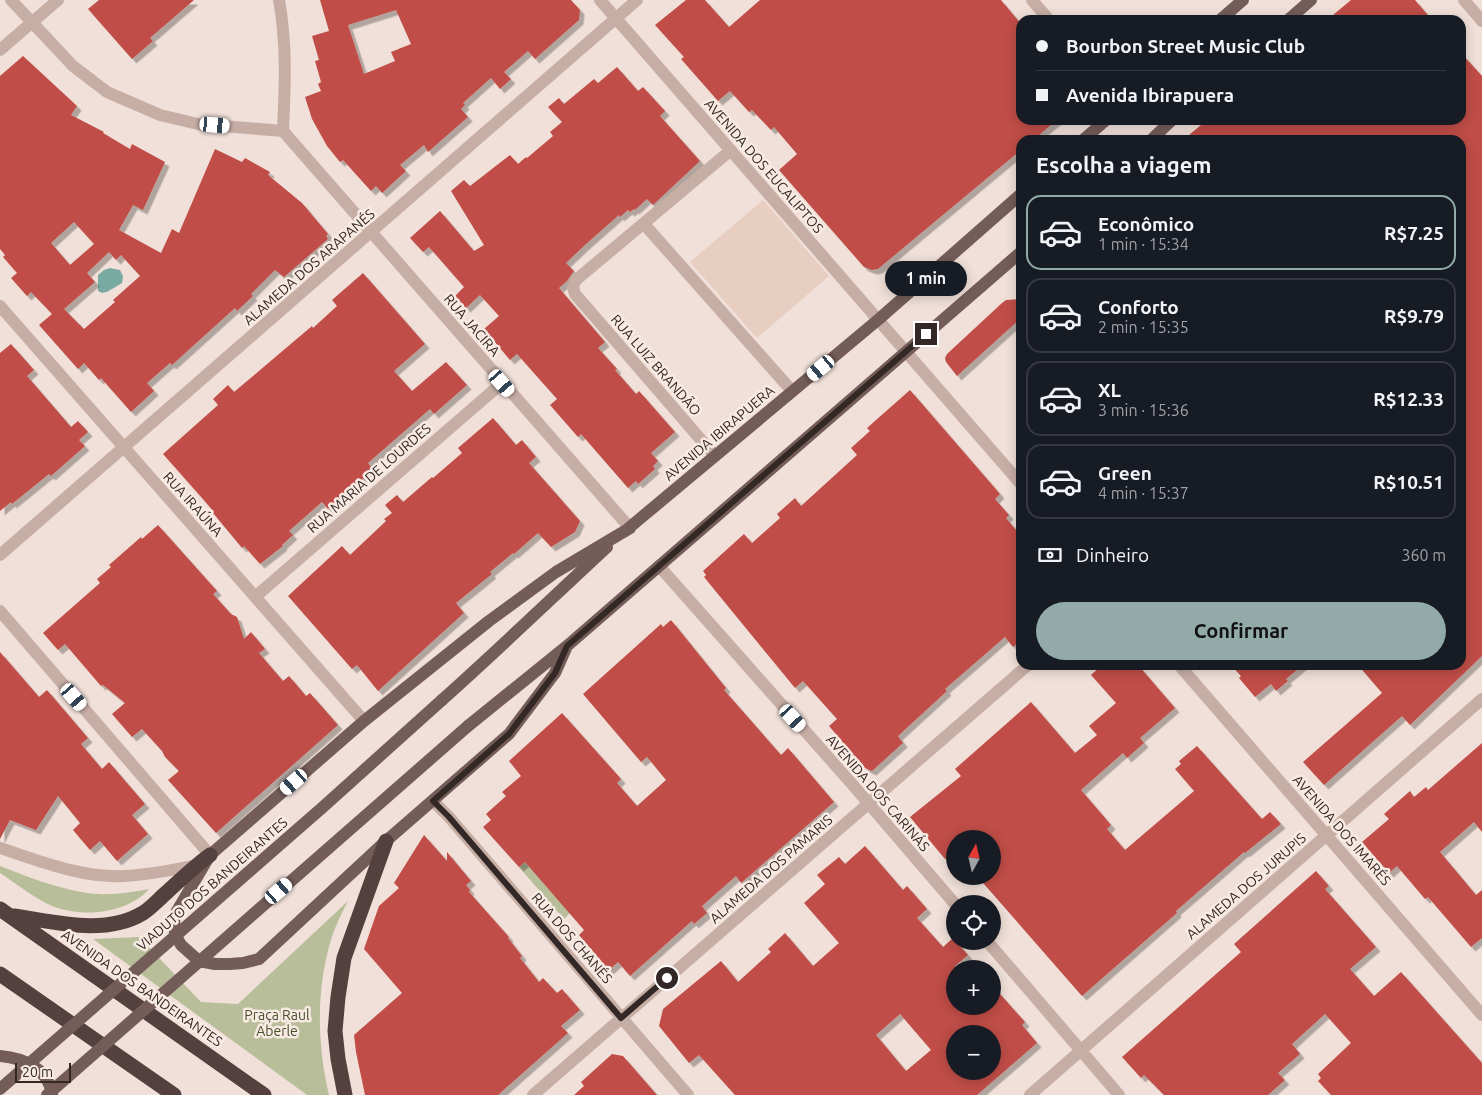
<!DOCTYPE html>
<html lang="pt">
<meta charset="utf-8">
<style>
:root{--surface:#171b24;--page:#20242c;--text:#f1f3f6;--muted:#9ea1a6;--line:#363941;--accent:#92aba9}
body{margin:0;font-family:Ubuntu,sans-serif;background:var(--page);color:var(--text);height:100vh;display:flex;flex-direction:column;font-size:19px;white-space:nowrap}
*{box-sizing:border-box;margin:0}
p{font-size:16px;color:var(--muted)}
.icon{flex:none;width:28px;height:28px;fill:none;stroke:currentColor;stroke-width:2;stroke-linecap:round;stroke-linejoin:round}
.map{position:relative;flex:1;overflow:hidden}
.sheet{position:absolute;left:1016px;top:135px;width:450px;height:535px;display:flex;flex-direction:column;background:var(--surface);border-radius:15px;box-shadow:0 2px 12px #0003}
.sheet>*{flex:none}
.banner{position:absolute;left:1016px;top:15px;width:450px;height:110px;border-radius:15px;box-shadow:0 2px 12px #0003;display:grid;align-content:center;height:110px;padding:0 20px;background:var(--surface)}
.needle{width:32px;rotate:8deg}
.controls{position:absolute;left:946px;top:830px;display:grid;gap:10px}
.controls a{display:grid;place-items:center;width:55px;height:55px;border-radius:50%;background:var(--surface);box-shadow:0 2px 12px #0003;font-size:25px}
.scale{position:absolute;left:15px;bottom:12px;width:56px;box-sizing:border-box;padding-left:5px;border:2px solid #332826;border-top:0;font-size:14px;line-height:18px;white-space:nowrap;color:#332826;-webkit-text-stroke:4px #f8ebe4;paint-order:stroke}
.end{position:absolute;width:22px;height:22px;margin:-11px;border:6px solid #332826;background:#fff;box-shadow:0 0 0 2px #fff}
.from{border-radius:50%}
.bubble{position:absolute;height:35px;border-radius:18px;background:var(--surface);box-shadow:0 2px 12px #0003;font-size:16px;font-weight:600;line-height:35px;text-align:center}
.car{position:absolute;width:15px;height:30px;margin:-15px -8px;border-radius:6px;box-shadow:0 0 4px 1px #0007;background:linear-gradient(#fff 24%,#345 0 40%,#fff 0 76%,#345 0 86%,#fff 0)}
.banner b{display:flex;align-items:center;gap:18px;height:48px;font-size:19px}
.banner b+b{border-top:1px solid var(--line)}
.banner i{width:12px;height:12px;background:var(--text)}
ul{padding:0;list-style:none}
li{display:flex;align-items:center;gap:15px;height:75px;margin:0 10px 8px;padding:0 10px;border:2px solid var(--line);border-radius:15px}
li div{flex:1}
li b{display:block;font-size:19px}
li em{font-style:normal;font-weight:600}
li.current{border-color:var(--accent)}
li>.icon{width:45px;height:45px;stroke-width:1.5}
h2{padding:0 20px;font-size:22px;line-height:60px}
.pay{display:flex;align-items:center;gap:12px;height:55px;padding:0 20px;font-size:19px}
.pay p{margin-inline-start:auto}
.cta{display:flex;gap:10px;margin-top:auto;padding:10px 20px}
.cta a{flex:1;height:58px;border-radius:30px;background:var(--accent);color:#111;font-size:20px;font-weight:600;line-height:58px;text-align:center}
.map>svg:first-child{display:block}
.green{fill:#b8bd9a}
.plaza{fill:#e7cec0}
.water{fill:#79aba3}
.building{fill:#c04d46;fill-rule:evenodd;filter:url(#shadow)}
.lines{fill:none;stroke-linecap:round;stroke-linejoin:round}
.minor{stroke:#c7aea5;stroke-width:12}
.major{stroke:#745c58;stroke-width:12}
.highway{stroke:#54403e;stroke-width:15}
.major-bridge{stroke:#745c58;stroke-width:12}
.route{stroke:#332826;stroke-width:6}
.labels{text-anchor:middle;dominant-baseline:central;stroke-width:5;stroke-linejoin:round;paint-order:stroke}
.street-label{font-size:14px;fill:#332826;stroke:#f8ebe4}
.park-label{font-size:14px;fill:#49502b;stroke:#f8ebe4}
</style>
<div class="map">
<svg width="1482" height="1095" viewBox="0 0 1482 1095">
<defs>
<filter id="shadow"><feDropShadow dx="4.5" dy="4.5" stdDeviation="0" flood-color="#0004"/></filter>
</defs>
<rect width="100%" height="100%" fill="#f0e0d9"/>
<path class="green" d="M 525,862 L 570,913 L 564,919 L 519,867 Z
M 0,866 C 28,877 69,893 99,894 C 116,895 133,892 149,889 C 127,914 82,918 52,906 C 34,898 17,884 0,873 Z
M 348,901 C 342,913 335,926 331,940 C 316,989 317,1045 329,1095 L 307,1095 L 93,939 L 139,937 L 201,1002 L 238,1004 Z"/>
<path class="plaza" d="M 763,200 L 829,276 L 757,338 L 690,262 Z"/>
<path class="water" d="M 110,268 L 120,270 L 123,276 L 122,283 L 107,292 L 102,293 L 98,291 L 98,275 L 104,270 Z"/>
<path class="building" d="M 99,0 L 194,0 L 150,38 L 153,41 L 132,59 L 88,9 Z
M 320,0 L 571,0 L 580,10 L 579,20 L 535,59 L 528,51 L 504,72 L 511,79 L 500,89 L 491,78 L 463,103 L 465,105 L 461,109 L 468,117 L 428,152 L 424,145 L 400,165 L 406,171 L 382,193 L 376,186 L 371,191 L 343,160 L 340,162 L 327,146 L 312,119 L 305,97 L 321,91 L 318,84 L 321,82 L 315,61 L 319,60 L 312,36 L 329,31 ZM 396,10 L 411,44 L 391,52 L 395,61 L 364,74 L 348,25 Z
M 686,0 L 705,0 L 729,27 L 760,0 L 1001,0 L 1021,24 L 1021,120 L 1057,120 L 1033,140 L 1021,140 L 1021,150 L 878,269 L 872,270 L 864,267 L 779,170 L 797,154 L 774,127 L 771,130 L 752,110 L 749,112 L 730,91 L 718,101 L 681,59 L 684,57 L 655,25 Z
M 1351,0 L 1415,0 L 1432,20 L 1327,20 Z
M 1461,53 L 1482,76 L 1482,656 L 1410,725 L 1402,716 L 1324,785 L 1303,762 L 1382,693 L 1358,665 L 1461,665 L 1461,140 L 1183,140 L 1207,120 L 1461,120 Z
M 23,56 L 77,106 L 71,115 L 104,132 L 103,133 L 130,149 L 132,144 L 165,162 L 143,210 L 133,205 L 119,230 L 161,253 L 172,229 L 179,233 L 215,149 L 242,162 L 245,158 L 270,172 L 268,175 L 302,203 L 328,234 L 326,236 L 328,239 L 284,277 L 275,270 L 251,294 L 253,296 L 237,311 L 235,308 L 172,365 L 170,363 L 147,383 L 154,391 L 131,412 L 101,378 L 99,380 L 84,363 L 78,369 L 39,325 L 52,314 L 31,292 L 27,296 L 11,278 L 17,273 L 3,257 L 5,255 L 0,249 L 0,76 ZM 74,222 L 94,244 L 70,265 L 51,243 ZM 109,252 L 116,260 L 121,255 L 140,276 L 113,300 L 115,302 L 84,329 L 64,309 L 95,282 L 87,273 Z
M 617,67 L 638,91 L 643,87 L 665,111 L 660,116 L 700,161 L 653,205 L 647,199 L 635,210 L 634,209 L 630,212 L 628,210 L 620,217 L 619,215 L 585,245 L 566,263 L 574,271 L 567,281 L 559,288 L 605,342 L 598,348 L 617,369 L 615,370 L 636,394 L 639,391 L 675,432 L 651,453 L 658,461 L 653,466 L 655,469 L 638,484 L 636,481 L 628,488 L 581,434 L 578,437 L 550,405 L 557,399 L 517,354 L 510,360 L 484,329 L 499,316 L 480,295 L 466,308 L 455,296 L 464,287 L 429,247 L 423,252 L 410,238 L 440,211 L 474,251 L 484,245 L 451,191 L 464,180 L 470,186 L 510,155 L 518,164 L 526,157 L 527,158 L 553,136 L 550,132 L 562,122 L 548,107 L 559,98 L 564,104 L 594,79 L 598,83 Z
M 363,273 L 425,344 L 394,371 L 412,391 L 446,362 L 467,385 L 434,414 L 430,409 L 407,429 L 368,463 L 373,470 L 328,509 L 322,502 L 289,531 L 293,535 L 282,545 L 283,546 L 260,564 L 244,546 L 242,548 L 213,513 L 214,512 L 202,498 L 163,454 L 218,405 L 213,399 L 228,385 L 234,392 L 312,326 L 313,328 L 337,306 L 332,300 Z
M 1021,299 L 1021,318 L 957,376 L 946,362 L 945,358 L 947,354 L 1002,303 L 1006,300 Z
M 11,344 L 34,370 L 27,376 L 71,427 L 78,421 L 88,432 L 79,440 L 85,446 L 51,476 L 49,474 L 12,504 L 11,502 L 0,511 L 0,353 Z
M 910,390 L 1000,494 L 995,499 L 1009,515 L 1006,518 L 1021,536 L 1021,640 L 1013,647 L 1005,637 L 945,689 L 947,691 L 898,736 L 903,743 L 872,771 L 865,768 L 829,726 L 837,719 L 803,681 L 795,688 L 704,577 L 706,575 L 703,571 L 744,534 L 752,543 L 780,518 L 777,514 L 795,498 L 801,506 L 857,455 L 851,448 L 870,431 L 867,428 Z
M 493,418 L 516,445 L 522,440 L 536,457 L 529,463 L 580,521 L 575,532 L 551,547 L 538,533 L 514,554 L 513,553 L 490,572 L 492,574 L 456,603 L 464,613 L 378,691 L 357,665 L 352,669 L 288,596 L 342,546 L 350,555 L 386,521 L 384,519 L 392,513 L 385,505 L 397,495 L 403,502 L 432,477 L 433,478 L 462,453 L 458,448 Z
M 158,525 L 217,591 L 213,594 L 231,614 L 237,617 L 244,639 L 251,632 L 265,649 L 259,653 L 283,681 L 289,676 L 306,696 L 310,693 L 338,725 L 216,833 L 168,780 L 179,771 L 165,757 L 162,751 L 142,729 L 132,737 L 112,714 L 125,703 L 103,685 L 101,686 L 65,644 L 58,650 L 43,633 L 100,583 L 97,579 L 111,567 L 109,565 L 141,537 L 142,539 Z
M 671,620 L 726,688 L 724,690 L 781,755 L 788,748 L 834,802 L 741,883 L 736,876 L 702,906 L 707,913 L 694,924 L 692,921 L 630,976 L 618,962 L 609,970 L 579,935 L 584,930 L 525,862 L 519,867 L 483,827 L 491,820 L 486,814 L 506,796 L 502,792 L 521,776 L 509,761 L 562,713 L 621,779 L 617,783 L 637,806 L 666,780 L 647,757 L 641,762 L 583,694 L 661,624 L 663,627 Z
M 0,652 L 39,697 L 47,690 L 88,738 L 81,744 L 102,769 L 109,762 L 145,804 L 132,815 L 148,834 L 117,861 L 100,841 L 90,850 L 73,830 L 80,823 L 58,796 L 36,830 L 10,820 L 0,839 Z
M 1102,665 L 1138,665 L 1175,708 L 1140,738 L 1144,743 L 1127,758 L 1123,753 L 1081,790 L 1111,825 L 1107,829 L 1125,850 L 1194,791 L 1175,769 L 1181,764 L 1179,761 L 1197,746 L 1262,819 L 1270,812 L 1281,824 L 1245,853 L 1244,852 L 1176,911 L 1177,913 L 1082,996 L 977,876 L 992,876 L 992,839 L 955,839 L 955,850 L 945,859 L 910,817 L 961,776 L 955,769 L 1031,702 L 1075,753 L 1097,735 L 1089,726 L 1116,703 L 1091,675 Z
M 1231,665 L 1303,665 L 1286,679 L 1288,681 L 1276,691 L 1271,684 L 1255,697 L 1239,678 L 1241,676 Z
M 1482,743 L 1482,832 L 1474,822 L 1440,852 L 1476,895 L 1482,890 L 1482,938 L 1471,947 L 1428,897 L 1425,899 L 1397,866 L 1389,873 L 1362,842 L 1389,819 L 1384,814 L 1410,791 L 1414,797 L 1426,787 L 1428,790 Z
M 424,835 L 447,861 L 447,852 L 471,881 L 466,885 L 470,890 L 469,892 L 509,937 L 508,938 L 522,956 L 520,958 L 539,982 L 543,978 L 557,993 L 562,989 L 580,1010 L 561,1026 L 568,1033 L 498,1095 L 365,1095 L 356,1052 L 354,1035 L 402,993 L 364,949 L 379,906 L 399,888 L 394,883 Z
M 865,846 L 903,890 L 907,886 L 927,909 L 917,918 L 943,947 L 953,938 L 968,955 L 955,966 L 955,1006 L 992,1006 L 992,985 L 1025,1022 L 1022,1025 L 1037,1043 L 977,1095 L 735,1095 L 699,1055 L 689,1063 L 659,1026 L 663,1009 L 721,961 L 738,982 L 771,952 L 768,949 L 785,933 L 813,966 L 839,943 L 804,903 L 825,884 L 817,875 L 839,857 L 845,864 ZM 900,1014 L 931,1050 L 906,1071 L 876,1035 ZM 955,1034 L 992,1034 L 992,1071 L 955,1071 Z
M 1316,871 L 1329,886 L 1325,889 L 1376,947 L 1350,969 L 1374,996 L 1401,972 L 1482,1063 L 1482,1095 L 1331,1095 L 1318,1081 L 1321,1078 L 1318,1074 L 1351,1043 L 1325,1014 L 1292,1044 L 1300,1054 L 1278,1073 L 1285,1080 L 1268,1095 L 1164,1095 L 1144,1075 L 1141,1078 L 1122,1057 L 1241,952 L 1234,944 Z
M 612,1054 L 623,1056 L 657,1095 L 574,1095 L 584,1086 L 581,1082 Z"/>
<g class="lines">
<path class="minor" d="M 11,0 L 73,66 L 107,92 L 160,115 L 198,124 L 283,131 L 630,528
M 279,0 C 287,44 285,87 283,131
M 600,0 L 1021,484
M 1032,0 L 1049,20
M 1464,0 L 1482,21
M 0,50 L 58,0
M 644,224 L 792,391
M 0,306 L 364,721
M 715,456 L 575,294 L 573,287 L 576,280 L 731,150
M 0,555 L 637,0
M 659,566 L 852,784 L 955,904
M 255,597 L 502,383
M 0,611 L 210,855
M 1179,665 L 1482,1015
M 433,801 L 449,817 L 688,1095
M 0,848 C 40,861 81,878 124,876 C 148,875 173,870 197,865
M 987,941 L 1119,1095
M 533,1095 L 1028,665
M 1030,1095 L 1482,699"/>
<path class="major" d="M 1220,20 L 1243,0
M 1288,20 L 1311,0
M 1083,140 L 1106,120
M 1151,140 L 1172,120
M 624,532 L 879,319 L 1021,194
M 567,646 L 555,673 L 509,734 L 386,841 L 259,959 L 243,963 L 230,964 L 215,964 L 199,961 L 181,945 L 175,934 L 174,917 L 177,911 L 210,855 L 364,721 L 489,621 L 556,572 L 630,528
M 442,700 C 498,650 552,598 607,547
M 468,726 L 567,646 L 1021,252
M 0,1056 C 24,1058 49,1069 52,1095"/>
<path class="highway" d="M 0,909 L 264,1095
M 14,916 C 55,922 105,936 143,913 C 151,908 159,899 166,893 C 181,879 195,866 210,855
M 0,974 L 174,1095
M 345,1095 L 338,1059 L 335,1031 L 338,997 L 344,958 L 386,841"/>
<path class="major-bridge" d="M 0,1089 L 323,807 L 442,700
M 47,1095 L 468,726"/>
</g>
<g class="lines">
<path class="route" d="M 667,978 L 621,1018 L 449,817 L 433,801 L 509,734 L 555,673 L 567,646 L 926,334"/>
</g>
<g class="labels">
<g class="street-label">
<text transform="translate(764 166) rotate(49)">AVENIDA DOS EUCALIPTOS</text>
<text transform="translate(309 267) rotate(-41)">ALAMEDA DOS ARAPANÉS</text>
<text transform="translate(472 325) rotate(49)">RUA JACIRA</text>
<text transform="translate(656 365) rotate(49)">RUA LUIZ BRANDÃO</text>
<text transform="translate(719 433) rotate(-40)">AVENIDA IBIRAPUERA</text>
<text transform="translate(369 478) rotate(-41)">RUA MARIA DE LOURDES</text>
<text transform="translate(193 504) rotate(48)">RUA IRAÚNA</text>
<text transform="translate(878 793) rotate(49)">AVENIDA DOS CARINÁS</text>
<text transform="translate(1342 830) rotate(49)">AVENIDA DOS IMARÉS</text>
<text transform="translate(771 869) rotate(-41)">ALAMEDA DOS PAMARIS</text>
<text transform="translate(212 884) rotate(-41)">VIADUTO DOS BANDEIRANTES</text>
<text transform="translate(1246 886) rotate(-41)">ALAMEDA DOS JURUPIS</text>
<text transform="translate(572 938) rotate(49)">RUA DOS CHANÉS</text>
<text transform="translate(142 988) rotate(35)">AVENIDA DOS BANDEIRANTES</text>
</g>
<g class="park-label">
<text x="277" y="1015">Praça Raul<tspan x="277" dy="16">Aberle</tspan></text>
</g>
</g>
</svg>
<div class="controls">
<a><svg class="needle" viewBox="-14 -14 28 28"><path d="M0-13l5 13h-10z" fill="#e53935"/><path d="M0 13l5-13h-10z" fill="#9ea1a6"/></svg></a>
<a><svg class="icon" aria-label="locate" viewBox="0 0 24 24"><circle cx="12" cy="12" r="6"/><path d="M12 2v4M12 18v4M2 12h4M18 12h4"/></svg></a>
<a>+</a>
<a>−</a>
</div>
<div class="scale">20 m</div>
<i class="end from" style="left:667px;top:978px"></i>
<i class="end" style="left:926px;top:334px"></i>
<div class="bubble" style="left:885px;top:261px;width:82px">1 min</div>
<i class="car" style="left:215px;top:125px;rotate:95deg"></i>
<i class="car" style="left:821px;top:368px;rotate:230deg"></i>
<i class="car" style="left:502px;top:383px;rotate:139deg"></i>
<i class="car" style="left:74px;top:697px;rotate:139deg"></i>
<i class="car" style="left:793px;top:718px;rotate:138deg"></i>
<i class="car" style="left:294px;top:782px;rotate:229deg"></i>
<i class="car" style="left:279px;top:891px;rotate:49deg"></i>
<div class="banner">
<b><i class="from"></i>Bourbon Street Music Club</b>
<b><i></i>Avenida Ibirapuera</b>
</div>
<section class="sheet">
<h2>Escolha a viagem</h2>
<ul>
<li class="current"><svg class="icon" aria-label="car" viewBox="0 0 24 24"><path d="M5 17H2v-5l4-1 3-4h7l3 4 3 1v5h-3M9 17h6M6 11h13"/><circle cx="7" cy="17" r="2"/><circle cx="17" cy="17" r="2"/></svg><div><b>Econômico</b><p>1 min · 15:34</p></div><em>R$7.25</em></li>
<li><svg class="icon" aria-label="car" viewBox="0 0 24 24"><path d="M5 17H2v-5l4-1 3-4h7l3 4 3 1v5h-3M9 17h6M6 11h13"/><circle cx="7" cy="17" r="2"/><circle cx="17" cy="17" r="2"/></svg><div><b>Conforto</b><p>2 min · 15:35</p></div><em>R$9.79</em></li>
<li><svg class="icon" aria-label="car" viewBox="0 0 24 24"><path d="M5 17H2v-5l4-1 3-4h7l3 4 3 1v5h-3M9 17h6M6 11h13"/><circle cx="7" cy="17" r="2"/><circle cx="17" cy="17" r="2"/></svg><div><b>XL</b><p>3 min · 15:36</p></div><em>R$12.33</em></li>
<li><svg class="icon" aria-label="car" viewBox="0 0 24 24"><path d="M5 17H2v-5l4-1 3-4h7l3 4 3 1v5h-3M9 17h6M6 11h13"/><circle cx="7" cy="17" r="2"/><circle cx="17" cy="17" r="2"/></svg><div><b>Green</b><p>4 min · 15:37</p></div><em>R$10.51</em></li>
</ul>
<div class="pay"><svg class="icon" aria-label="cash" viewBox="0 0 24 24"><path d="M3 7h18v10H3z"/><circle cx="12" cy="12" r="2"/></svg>Dinheiro<p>360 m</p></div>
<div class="cta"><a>Confirmar</a></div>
</section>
</div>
